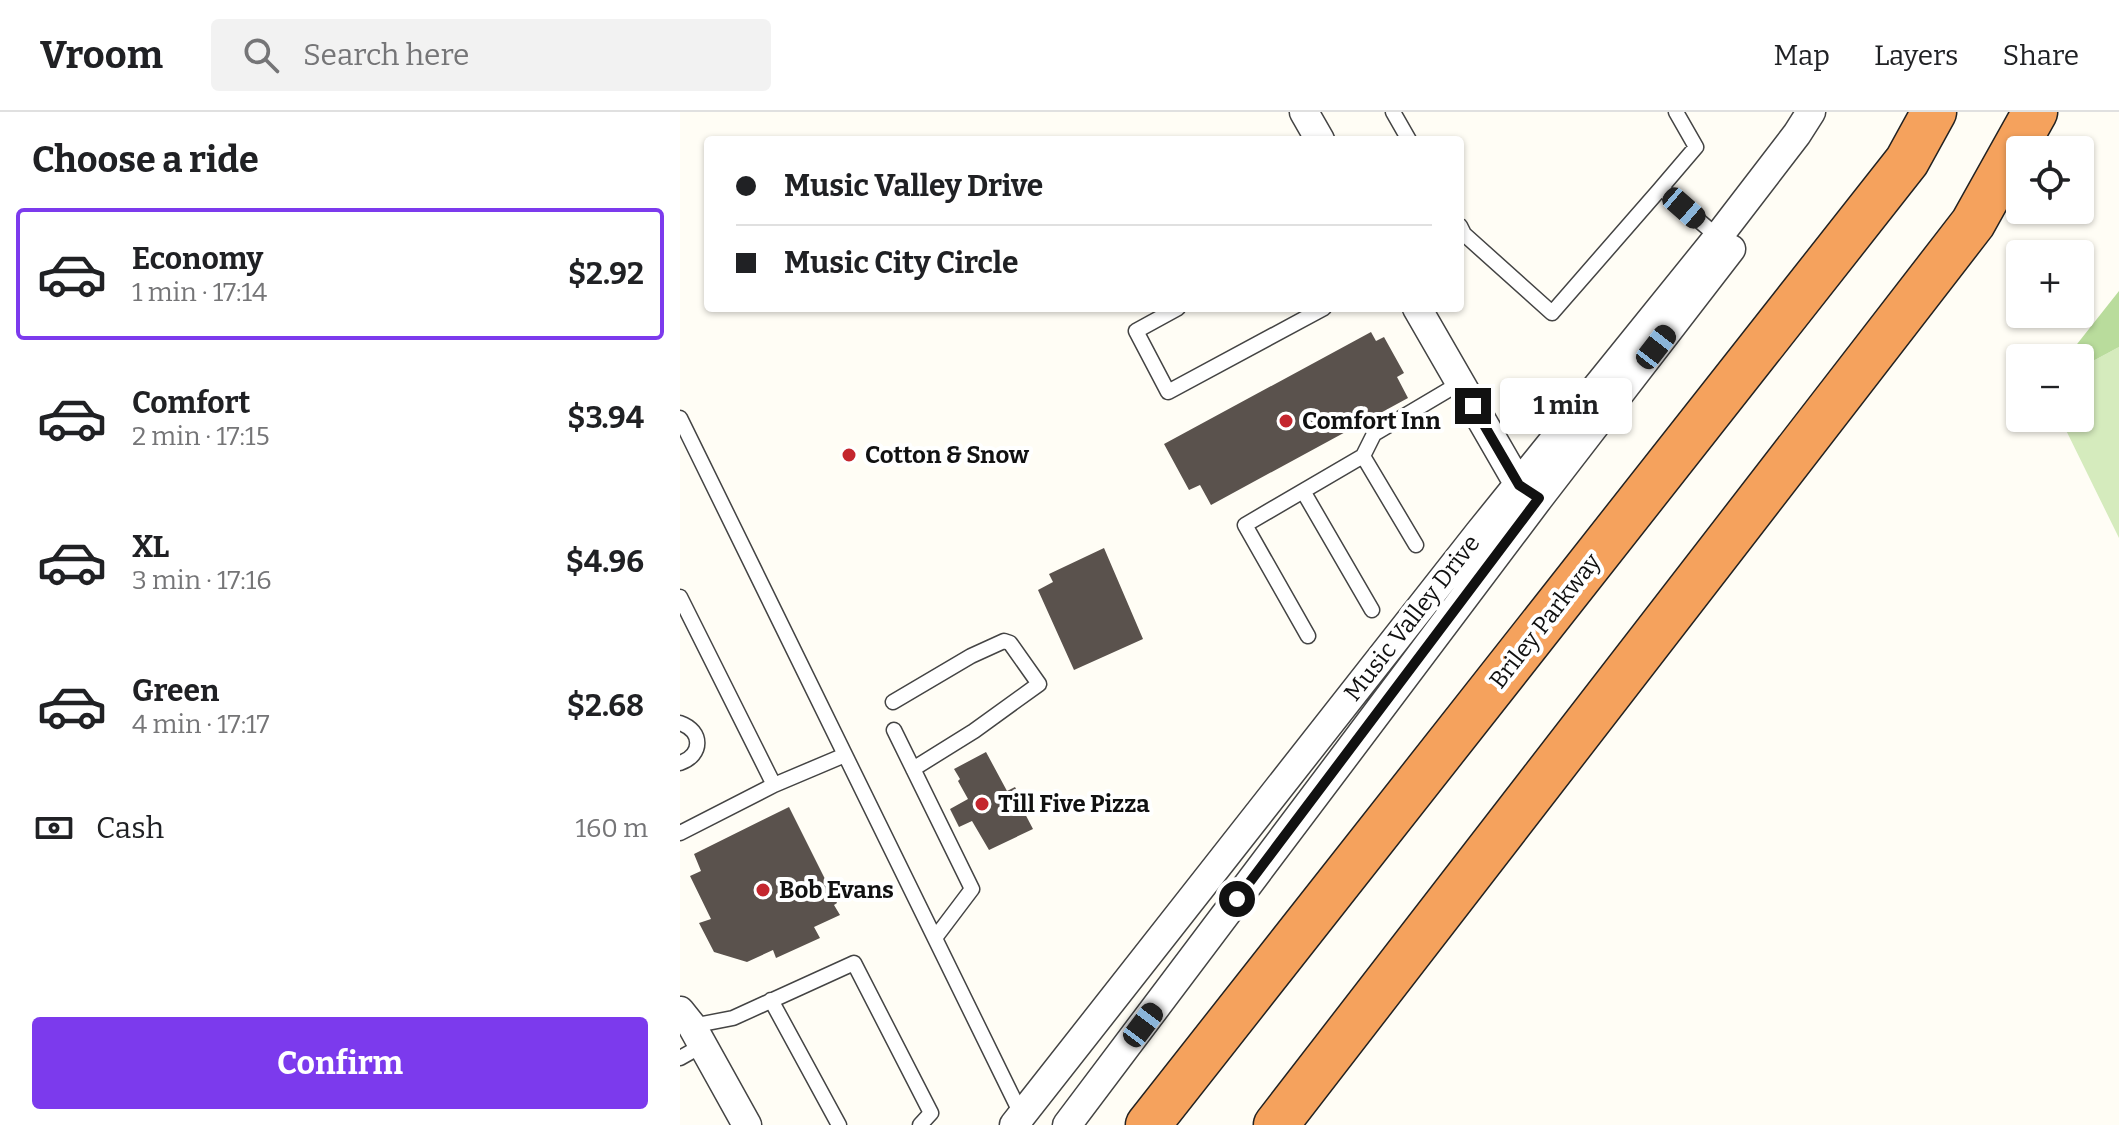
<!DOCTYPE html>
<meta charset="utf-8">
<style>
:root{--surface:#fff;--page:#f2f2f2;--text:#202124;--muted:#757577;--line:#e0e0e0;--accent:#7c3aed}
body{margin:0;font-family:Bitter,serif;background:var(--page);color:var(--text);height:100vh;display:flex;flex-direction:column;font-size:30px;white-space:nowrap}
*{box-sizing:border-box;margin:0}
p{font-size:26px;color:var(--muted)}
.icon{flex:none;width:44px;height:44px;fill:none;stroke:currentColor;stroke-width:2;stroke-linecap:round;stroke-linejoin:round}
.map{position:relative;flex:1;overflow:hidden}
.drawer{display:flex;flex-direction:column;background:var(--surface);width:680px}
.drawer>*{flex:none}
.banner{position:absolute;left:24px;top:24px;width:760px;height:176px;border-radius:8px;box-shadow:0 2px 6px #0004;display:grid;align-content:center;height:176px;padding:0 32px;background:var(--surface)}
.controls{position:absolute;left:1326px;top:24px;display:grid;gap:16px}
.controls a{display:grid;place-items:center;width:88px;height:88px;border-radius:8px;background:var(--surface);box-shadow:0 2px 6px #0004;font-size:40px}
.end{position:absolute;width:36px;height:36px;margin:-18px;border:10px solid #111;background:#fff;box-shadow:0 0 0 4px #fff}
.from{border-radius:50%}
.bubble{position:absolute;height:56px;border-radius:8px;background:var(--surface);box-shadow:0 2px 6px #0004;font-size:26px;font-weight:700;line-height:56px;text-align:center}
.car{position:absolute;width:24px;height:48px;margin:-24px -12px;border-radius:10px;box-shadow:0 0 6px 2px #0007;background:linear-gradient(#222 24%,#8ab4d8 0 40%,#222 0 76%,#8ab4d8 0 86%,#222 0)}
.banner b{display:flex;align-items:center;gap:28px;height:76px;font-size:30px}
.banner b+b{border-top:2px solid var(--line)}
.banner i{width:20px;height:20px;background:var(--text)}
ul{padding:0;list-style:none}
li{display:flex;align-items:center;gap:24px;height:132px;margin:0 16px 12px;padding:0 16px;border:4px solid transparent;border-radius:8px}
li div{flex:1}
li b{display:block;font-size:30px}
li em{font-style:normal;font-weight:700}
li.on{border-color:var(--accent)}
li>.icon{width:72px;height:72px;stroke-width:1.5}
h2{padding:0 32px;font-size:36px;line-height:96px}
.pay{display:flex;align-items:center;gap:20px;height:88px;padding:0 32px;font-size:30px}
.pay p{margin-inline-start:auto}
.action{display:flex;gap:16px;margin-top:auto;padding:16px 32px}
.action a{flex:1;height:92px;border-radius:8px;background:var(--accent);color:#fff;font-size:32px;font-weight:700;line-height:92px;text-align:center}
header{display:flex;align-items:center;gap:48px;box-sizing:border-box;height:112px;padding:0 40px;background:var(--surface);border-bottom:2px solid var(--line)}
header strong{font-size:38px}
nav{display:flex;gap:44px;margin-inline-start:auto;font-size:28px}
.search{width:560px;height:72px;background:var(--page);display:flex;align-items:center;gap:20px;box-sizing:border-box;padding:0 28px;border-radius:8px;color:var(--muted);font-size:30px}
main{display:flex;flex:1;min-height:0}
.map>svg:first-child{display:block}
.green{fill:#d5ebbd}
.forest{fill:#b9dc9c}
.building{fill:#5a524d}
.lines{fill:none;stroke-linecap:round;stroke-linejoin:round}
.lane-casing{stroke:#444;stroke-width:17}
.street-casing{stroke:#444;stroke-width:31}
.highway-casing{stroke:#222;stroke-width:47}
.lane{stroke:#fff;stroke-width:14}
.street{stroke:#fff;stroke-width:28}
.highway{stroke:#f5a25d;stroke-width:44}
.route{stroke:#111;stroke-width:10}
.poi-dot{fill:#c4262e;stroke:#fff;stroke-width:3}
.labels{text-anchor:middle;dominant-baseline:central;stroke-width:8;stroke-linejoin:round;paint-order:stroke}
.poi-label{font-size:24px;font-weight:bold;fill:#111;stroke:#fff;text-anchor:start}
.street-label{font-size:24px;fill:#111;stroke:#fff}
</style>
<header>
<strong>Vroom</strong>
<div class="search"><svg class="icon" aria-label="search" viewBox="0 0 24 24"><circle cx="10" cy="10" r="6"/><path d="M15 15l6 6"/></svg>Search here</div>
<nav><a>Map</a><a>Layers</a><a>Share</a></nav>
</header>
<main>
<section class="drawer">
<h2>Choose a ride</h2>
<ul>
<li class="on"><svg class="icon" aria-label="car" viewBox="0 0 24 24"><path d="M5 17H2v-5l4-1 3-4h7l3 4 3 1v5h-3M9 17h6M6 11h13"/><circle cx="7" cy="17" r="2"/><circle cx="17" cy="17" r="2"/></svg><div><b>Economy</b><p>1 min · 17:14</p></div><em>$2.92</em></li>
<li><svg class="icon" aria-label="car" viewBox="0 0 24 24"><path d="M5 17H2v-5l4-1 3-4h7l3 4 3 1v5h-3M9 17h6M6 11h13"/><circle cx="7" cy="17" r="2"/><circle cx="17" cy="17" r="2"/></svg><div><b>Comfort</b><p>2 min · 17:15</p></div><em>$3.94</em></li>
<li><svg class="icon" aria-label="car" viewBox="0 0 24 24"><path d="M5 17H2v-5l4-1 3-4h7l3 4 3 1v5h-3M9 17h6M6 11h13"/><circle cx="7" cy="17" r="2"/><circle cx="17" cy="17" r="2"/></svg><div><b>XL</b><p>3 min · 17:16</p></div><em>$4.96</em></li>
<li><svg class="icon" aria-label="car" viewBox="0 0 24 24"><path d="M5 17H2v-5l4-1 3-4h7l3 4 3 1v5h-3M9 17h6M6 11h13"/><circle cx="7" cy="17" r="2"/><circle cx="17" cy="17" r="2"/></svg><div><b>Green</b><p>4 min · 17:17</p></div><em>$2.68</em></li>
</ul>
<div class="pay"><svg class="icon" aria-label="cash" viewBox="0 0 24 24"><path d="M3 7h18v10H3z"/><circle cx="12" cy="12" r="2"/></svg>Cash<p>160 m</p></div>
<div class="action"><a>Confirm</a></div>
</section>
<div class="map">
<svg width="1439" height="1013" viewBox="0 0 1439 1013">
<rect width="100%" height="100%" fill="#fffdf5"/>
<path class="green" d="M 1439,235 L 1439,426 L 1380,306 L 1400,306 L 1400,256 Z"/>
<path class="forest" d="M 1439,179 L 1439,235 L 1400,256 L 1400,246 L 1386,246 Z"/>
<path class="building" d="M 691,220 L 696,229 L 704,225 L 724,261 L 717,265 L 728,286 L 531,393 L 520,373 L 509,378 L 484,332 Z
M 424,436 L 463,527 L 394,558 L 358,478 L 373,470 L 369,462 Z
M 306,640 L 327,679 L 335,675 L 345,695 L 342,696 L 353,717 L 309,738 L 292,709 L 279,715 L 270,697 L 288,687 L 278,669 L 280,667 L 274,657 Z
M 109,695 L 157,791 L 154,793 L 160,803 L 134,815 L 140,826 L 96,846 L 93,838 L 67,850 L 34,840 L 19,811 L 31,807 L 10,764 L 21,759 L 14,742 Z"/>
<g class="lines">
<g class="lane-casing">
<path id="lane" d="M 713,0 L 729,28
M 996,0 L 1016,35 L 981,76 L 1038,125
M 780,114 L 784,122 L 872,201 L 981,76
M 498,196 L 456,219 L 488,280 L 644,196
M 0,306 L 342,1004
M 683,344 L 736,433
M 623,379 L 692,498
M 0,485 L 94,673 L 165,643
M 628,524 L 565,413 L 683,344 L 694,322 L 780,271
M 213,590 L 291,544 L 324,529 L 330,531 L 359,572 L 294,619 L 233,657
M 0,611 C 23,619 23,643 0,651
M 214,618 L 292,777 L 255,826
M 0,721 L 94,673
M 91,888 L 159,1013
M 12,914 L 53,906 L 174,851 L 251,1001 L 240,1013
M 0,946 L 23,933"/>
</g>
<g class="street-casing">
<path id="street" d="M 624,0 L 640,28
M 737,196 L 839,373 L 851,381
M 0,899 L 12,914 L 67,1013
M 334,1013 L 799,421 L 1038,125 L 1117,22 L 1131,0
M 387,1013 L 859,386 L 1051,137"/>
</g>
<g class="highway-casing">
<path id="highway" d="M 468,1013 L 1227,49 L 1254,0
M 596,1013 L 1293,111 L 1355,0"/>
</g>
<use href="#lane" class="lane"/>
<use href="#street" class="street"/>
<use href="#highway" class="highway"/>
</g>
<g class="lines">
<path class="route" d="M 557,787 L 859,386 L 839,373 L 793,294"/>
</g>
<g class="poi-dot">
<circle cx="606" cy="309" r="8"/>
<circle cx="169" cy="343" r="8"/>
<circle cx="302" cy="692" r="8"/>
<circle cx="83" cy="778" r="8"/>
</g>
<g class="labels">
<g class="poi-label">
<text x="622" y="309">Comfort Inn</text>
<text x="185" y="343">Cotton &amp; Snow</text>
<text x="318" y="692">Till Five Pizza</text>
<text x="99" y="778">Bob Evans</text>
</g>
<g class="street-label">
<text transform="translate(732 506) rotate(-52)">Music Valley Drive</text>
<text transform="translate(865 509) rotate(-52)">Briley Parkway</text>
</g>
</g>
</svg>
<div class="controls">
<a><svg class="icon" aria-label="locate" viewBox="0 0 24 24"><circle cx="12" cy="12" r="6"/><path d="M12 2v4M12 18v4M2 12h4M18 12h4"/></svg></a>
<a>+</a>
<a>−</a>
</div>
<i class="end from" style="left:557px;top:787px"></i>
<i class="end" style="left:793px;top:294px"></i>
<div class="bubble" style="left:820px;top:266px;width:132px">1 min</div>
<i class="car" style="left:1004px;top:96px;rotate:131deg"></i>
<i class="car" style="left:976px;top:235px;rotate:38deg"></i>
<i class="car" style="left:463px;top:913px;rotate:37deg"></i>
<div class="banner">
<b><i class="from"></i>Music Valley Drive</b>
<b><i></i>Music City Circle</b>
</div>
</div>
</main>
